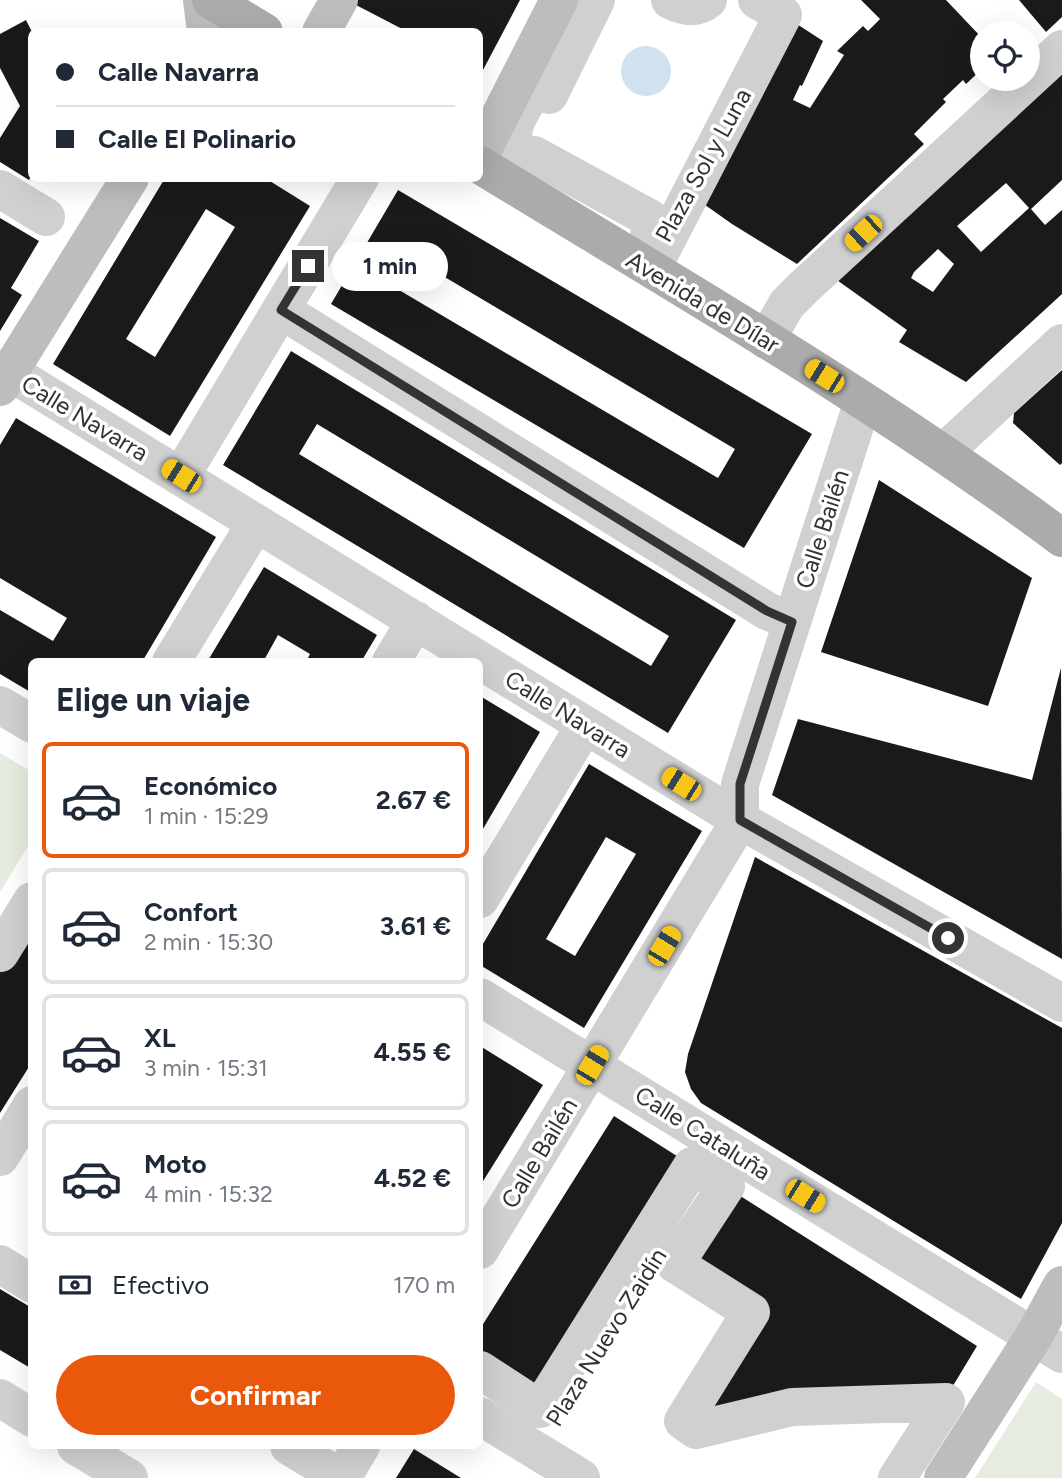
<!DOCTYPE html>
<html lang="es">
<meta charset="utf-8">
<style>
:root{--surface:#fff;--page:#f6f6f7;--text:#1f2937;--muted:#747a83;--line:#e0e1e3;--accent:#ea580c}
body{margin:0;font-family:Figtree,sans-serif;background:var(--page);color:var(--text);height:100vh;display:flex;flex-direction:column;font-size:26px;white-space:nowrap}
*{box-sizing:border-box;margin:0}
p{font-size:23px;color:var(--muted)}
.icon{flex:none;width:38px;height:38px;fill:none;stroke:currentColor;stroke-width:2;stroke-linecap:round;stroke-linejoin:round}
.map{position:relative;flex:1;overflow:hidden}
.details{position:absolute;left:28px;top:658px;width:455px;height:791px;display:flex;flex-direction:column;background:var(--surface);border-radius:10px;box-shadow:0 7px 28px #0002}
.details>*{flex:none}
.banner{position:absolute;left:28px;top:28px;width:455px;height:154px;border-radius:10px;box-shadow:0 7px 28px #0002;display:grid;align-content:center;height:154px;padding:0 28px;background:var(--surface)}
.fabs{position:absolute;left:970px;top:21px;display:grid;gap:14px}
.fabs a{display:grid;place-items:center;width:70px;height:70px;border-radius:50%;background:var(--surface);box-shadow:0 7px 28px #0002;font-size:35px}
.end{position:absolute;width:32px;height:32px;margin:-16px;border:9px solid #333;background:#fff;box-shadow:0 0 0 4px #fff}
.from{border-radius:50%}
.bubble{position:absolute;height:49px;border-radius:24px;background:var(--surface);box-shadow:0 7px 28px #0002;font-size:23px;font-weight:700;line-height:49px;text-align:center}
.car{position:absolute;width:21px;height:42px;margin:-21px -10px;border-radius:9px;box-shadow:0 0 5px 2px #0007;background:linear-gradient(#f5c518 24%,#345 0 40%,#f5c518 0 76%,#345 0 86%,#f5c518 0)}
.banner b{display:flex;align-items:center;gap:24px;height:66px;font-size:26px}
.banner b+b{border-top:2px solid var(--line)}
.banner i{width:18px;height:18px;background:var(--text)}
ul{padding:0;list-style:none}
li{display:flex;align-items:center;gap:21px;height:116px;margin:0 14px 10px;padding:0 14px;border:4px solid var(--line);border-radius:10px}
li div{flex:1}
li b{display:block;font-size:26px}
li em{font-style:normal;font-weight:700}
li.active{border-color:var(--accent)}
li>.icon{width:63px;height:63px;stroke-width:1.5}
h2{padding:0 28px;font-size:32px;line-height:84px}
.pay{display:flex;align-items:center;gap:18px;height:77px;padding:0 28px;font-size:26px}
.pay p{margin-inline-start:auto}
.cta{display:flex;gap:14px;margin-top:auto;padding:14px 28px}
.cta a{flex:1;height:80px;border-radius:42px;background:var(--accent);color:#fff;font-size:28px;font-weight:700;line-height:80px;text-align:center}
.map>svg:first-child{display:block}
.green{fill:#e6ecdf}
.water{fill:#cfe2ee}
.building{fill:#1a1a1a;fill-rule:evenodd}
.lines{fill:none;stroke-linecap:round;stroke-linejoin:round}
.street{stroke:#d0d0d0;stroke-width:38}
.secondary{stroke:#bdbdbd;stroke-width:38}
.primary{stroke:#ababab;stroke-width:38}
.route{stroke:#333;stroke-width:9}
.labels{text-anchor:middle;dominant-baseline:central;stroke-width:7;stroke-linejoin:round;paint-order:stroke}
.street-label{font-size:24px;fill:#333;stroke:#fff}
</style>
<div class="map">
<svg width="1062" height="1478" viewBox="0 0 1062 1478">
<rect width="100%" height="100%" fill="#fff"/>
<path class="green" d="M 0,753 L 32,772 L 31,841 L 0,892 Z
M 1036,1382 L 1062,1399 L 1062,1478 L 975,1478 Z"/>
<path class="water" d="M621 71a25 25 0 1 1 50 0a25 25 0 1 1-50 0Z"/>
<path class="building" d="M 358,0 L 520,0 L 483,70 L 480,68 L 480,32 L 408,32 L 356,5 Z
M 861,0 L 946,0 L 982,38 L 982,69 L 966,84 L 963,80 L 943,99 L 946,102 L 914,134 L 924,144 L 797,264 L 732,224 L 691,195 L 783,15 L 823,41 L 802,86 L 800,85 L 793,100 L 810,108 L 844,55 L 837,51 L 863,26 L 868,31 L 880,19 Z
M 1019,0 L 1062,0 L 1062,17 L 1046,32 Z
M 26,20 L 32,32 L 32,175 L 29,180 L 0,162 L 0,138 L 20,106 L 0,68 L 0,34 Z
M 1062,67 L 1062,180 L 1031,209 L 1045,225 L 1062,210 L 1062,294 L 966,382 L 899,342 L 907,330 L 834,278 ZM 1006,183 L 1029,208 L 981,252 L 957,226 ZM 938,249 L 954,264 L 933,292 L 911,278 L 914,272 Z
M 165,178 L 265,178 L 310,206 L 170,436 L 53,364 ZM 206,209 L 235,227 L 155,357 L 126,339 Z
M 398,190 L 812,434 L 744,548 L 331,304 ZM 416,260 L 735,449 L 718,478 L 399,290 Z
M 0,218 L 39,241 L 11,288 L 22,295 L 0,331 Z
M 291,351 L 736,620 L 668,733 L 223,465 ZM 317,424 L 669,636 L 651,666 L 299,454 Z
M 1062,370 L 1062,463 L 1060,465 L 1013,423 L 1014,413 Z
M 16,418 L 216,537 L 142,662 L 32,662 L 32,693 L 0,674 L 0,610 L 53,641 L 67,618 L 0,578 L 0,445 Z
M 879,480 L 1032,578 L 988,706 L 821,652 Z
M 264,567 L 377,635 L 361,662 L 306,662 L 310,654 L 278,635 L 263,662 L 207,662 Z
M 1061,668 L 1062,959 L 772,795 L 798,719 L 1032,780 Z
M 480,696 L 540,732 L 480,834 Z
M 589,764 L 702,831 L 584,1028 L 480,965 L 480,949 ZM 606,837 L 636,854 L 575,956 L 546,939 Z
M 755,857 L 1062,1028 L 1062,1223 L 1021,1299 L 701,1103 L 691,1089 L 685,1072 L 688,1054 Z
M 32,913 L 32,1062 L 0,1113 L 0,964 Z
M 480,1046 L 543,1085 L 480,1186 Z
M 614,1116 L 680,1158 L 528,1398 L 480,1368 L 480,1329 Z
M 731,1190 L 977,1346 L 945,1399 L 702,1426 L 755,1311 L 682,1265 Z
M 0,1289 L 32,1308 L 32,1369 L 0,1350 Z
M 414,1449 L 461,1478 L 396,1478 Z"/>
<g class="lines">
<path class="street" d="M 596,0 L 549,95 L 535,87 C 515,124 503,128 525,169 L 534,155 L 651,219 L 648,245 L 661,251 L 783,15 L 757,0
M 670,0 C 682,6 696,10 708,0
M 0,189 L 46,217
M 281,310 L 767,611 L 792,622
M 766,340 L 787,304 L 803,288 L 1062,49
M 10,372 L 740,820 L 1062,1003
M 943,453 L 1062,343
M 181,476 L 360,178
M 171,662 L 256,523
M 391,662 L 416,620
M 0,705 L 32,724
M 480,899 L 585,725
M 0,953 L 32,901
M 480,997 L 1062,1354
M 0,1157 L 32,1105
M 480,1250 L 740,820 L 740,784 L 863,401
M 0,1264 L 32,1284
M 480,1370 L 540,1409 L 692,1166 L 726,1186 L 675,1264 L 751,1312 L 683,1421 L 696,1430 L 792,1407 L 946,1402 L 897,1478
M 0,1398 L 32,1418
M 480,1416 L 581,1478
M 76,1446 L 129,1478
M 289,1446 L 341,1478
M 342,1478 L 361,1446"/>
<path class="secondary" d="M 202,0 L 206,32
M 321,32 L 339,0
M 480,155 L 559,0
M 0,387 L 130,178
M 943,1478 L 1034,1336 L 1062,1285"/>
<path class="primary" d="M 211,0 L 264,32
M 480,165 C 676,285 877,400 1062,538"/>
</g>
<g class="lines">
<path class="route" d="M 308,266 L 281,310 L 767,611 L 792,622 L 740,784 L 740,820 L 948,938"/>
</g>
<g class="labels">
<g class="street-label">
<text transform="translate(703 165) rotate(-61)">Plaza Sol y Luna</text>
<text transform="translate(703 302) rotate(31)">Avenida de Dílar</text>
<text transform="translate(85 418) rotate(31)">Calle Navarra</text>
<text transform="translate(822 529) rotate(-72)">Calle Bailén</text>
<text transform="translate(568 714) rotate(32)">Calle Navarra</text>
<text transform="translate(703 1133) rotate(32)">Calle Cataluña</text>
<text transform="translate(539 1153) rotate(-59)">Calle Bailén</text>
<text transform="translate(606 1337) rotate(-58)">Plaza Nuevo Zaidín</text>
</g>
</g>
</svg>
<div class="fabs">
<a><svg class="icon" aria-label="locate" viewBox="0 0 24 24"><circle cx="12" cy="12" r="6"/><path d="M12 2v4M12 18v4M2 12h4M18 12h4"/></svg></a>
</div>
<i class="end from" style="left:948px;top:938px"></i>
<i class="end" style="left:308px;top:266px"></i>
<div class="bubble" style="left:332px;top:242px;width:116px">1 min</div>
<i class="car" style="left:863px;top:233px;rotate:227deg"></i>
<i class="car" style="left:824px;top:376px;rotate:302deg"></i>
<i class="car" style="left:181px;top:476px;rotate:302deg"></i>
<i class="car" style="left:681px;top:784px;rotate:302deg"></i>
<i class="car" style="left:664px;top:946px;rotate:31deg"></i>
<i class="car" style="left:592px;top:1065px;rotate:31deg"></i>
<i class="car" style="left:805px;top:1196px;rotate:122deg"></i>
<div class="banner">
<b><i class="from"></i>Calle Navarra</b>
<b><i></i>Calle El Polinario</b>
</div>
<section class="details">
<h2>Elige un viaje</h2>
<ul>
<li class="active"><svg class="icon" aria-label="car" viewBox="0 0 24 24"><path d="M5 17H2v-5l4-1 3-4h7l3 4 3 1v5h-3M9 17h6M6 11h13"/><circle cx="7" cy="17" r="2"/><circle cx="17" cy="17" r="2"/></svg><div><b>Económico</b><p>1 min · 15:29</p></div><em>2.67 €</em></li>
<li><svg class="icon" aria-label="car" viewBox="0 0 24 24"><path d="M5 17H2v-5l4-1 3-4h7l3 4 3 1v5h-3M9 17h6M6 11h13"/><circle cx="7" cy="17" r="2"/><circle cx="17" cy="17" r="2"/></svg><div><b>Confort</b><p>2 min · 15:30</p></div><em>3.61 €</em></li>
<li><svg class="icon" aria-label="car" viewBox="0 0 24 24"><path d="M5 17H2v-5l4-1 3-4h7l3 4 3 1v5h-3M9 17h6M6 11h13"/><circle cx="7" cy="17" r="2"/><circle cx="17" cy="17" r="2"/></svg><div><b>XL</b><p>3 min · 15:31</p></div><em>4.55 €</em></li>
<li><svg class="icon" aria-label="car" viewBox="0 0 24 24"><path d="M5 17H2v-5l4-1 3-4h7l3 4 3 1v5h-3M9 17h6M6 11h13"/><circle cx="7" cy="17" r="2"/><circle cx="17" cy="17" r="2"/></svg><div><b>Moto</b><p>4 min · 15:32</p></div><em>4.52 €</em></li>
</ul>
<div class="pay"><svg class="icon" aria-label="cash" viewBox="0 0 24 24"><path d="M3 7h18v10H3z"/><circle cx="12" cy="12" r="2"/></svg>Efectivo<p>170 m</p></div>
<div class="cta"><a>Confirmar</a></div>
</section>
</div>
